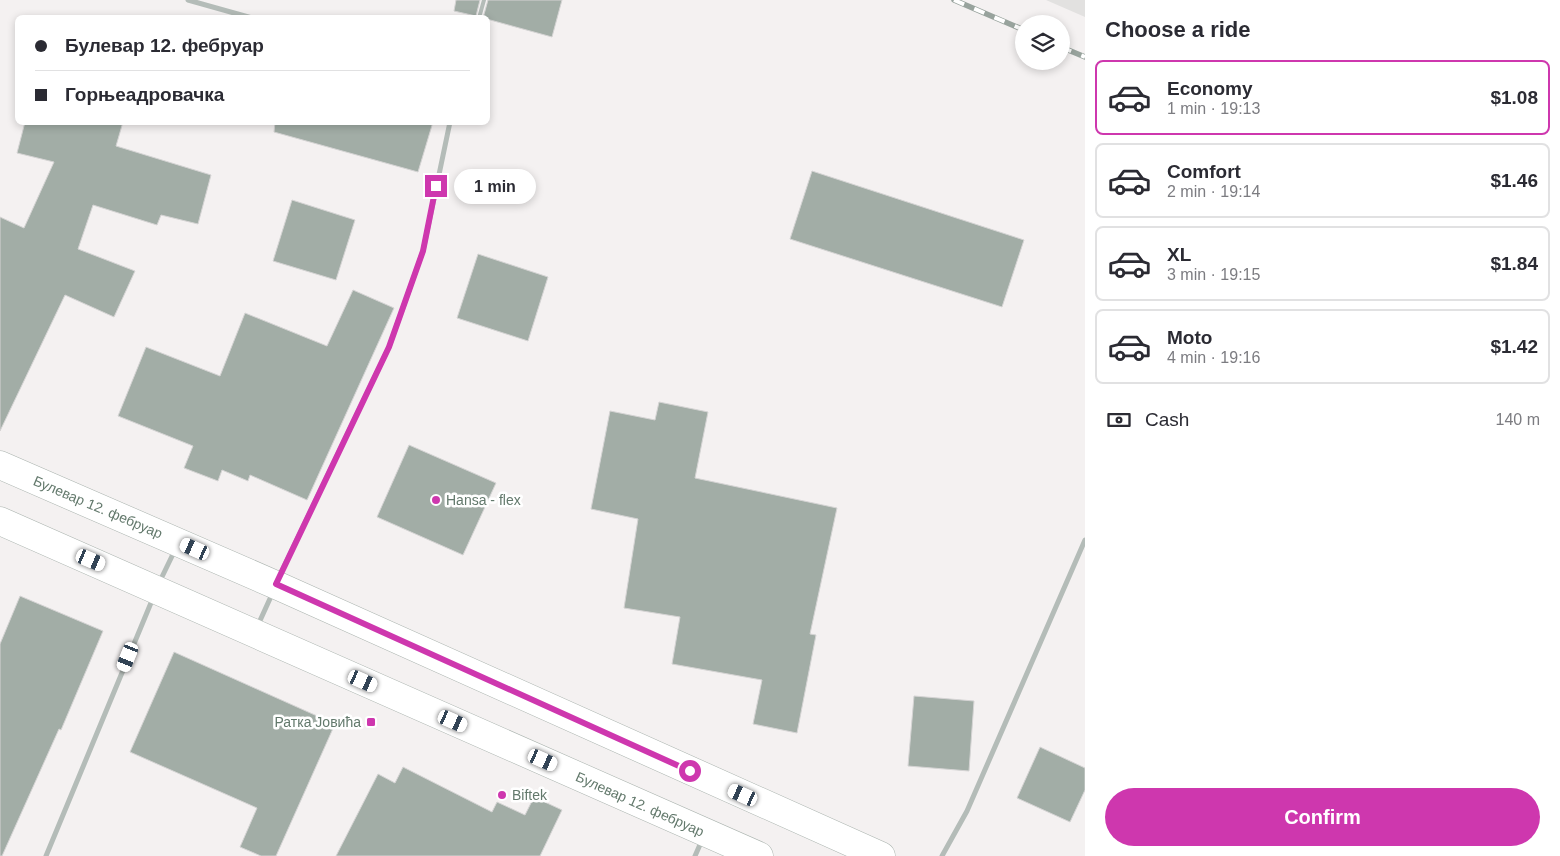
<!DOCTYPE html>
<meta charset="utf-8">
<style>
:root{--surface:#fff;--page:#f2f2f3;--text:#2b2b33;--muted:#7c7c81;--line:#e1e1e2;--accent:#ce37ae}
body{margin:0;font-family:Helvetica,sans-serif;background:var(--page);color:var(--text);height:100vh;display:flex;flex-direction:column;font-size:19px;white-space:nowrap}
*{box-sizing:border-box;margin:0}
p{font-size:16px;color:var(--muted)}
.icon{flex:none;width:28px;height:28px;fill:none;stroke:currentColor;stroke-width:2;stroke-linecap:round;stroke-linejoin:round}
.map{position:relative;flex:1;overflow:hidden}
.panel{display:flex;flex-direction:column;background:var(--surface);width:475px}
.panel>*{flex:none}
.top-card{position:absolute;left:15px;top:15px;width:475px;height:110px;border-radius:8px;box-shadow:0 2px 8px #0003;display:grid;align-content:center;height:110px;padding:0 20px;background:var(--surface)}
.buttons{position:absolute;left:1015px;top:15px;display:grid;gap:10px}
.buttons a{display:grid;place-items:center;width:55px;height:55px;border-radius:50%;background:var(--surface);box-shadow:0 2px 8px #0003;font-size:25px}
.end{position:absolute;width:22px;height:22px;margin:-11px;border:6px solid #ce37ae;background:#fff;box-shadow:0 0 0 2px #fff}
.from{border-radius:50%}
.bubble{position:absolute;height:35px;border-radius:18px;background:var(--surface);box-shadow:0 2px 8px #0003;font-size:16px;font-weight:800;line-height:35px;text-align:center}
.car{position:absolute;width:15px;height:30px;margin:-15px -8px;border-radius:6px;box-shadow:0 0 4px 1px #0007;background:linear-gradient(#fff 24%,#345 0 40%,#fff 0 76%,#345 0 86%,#fff 0)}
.top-card b{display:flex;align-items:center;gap:18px;height:48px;font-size:19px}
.top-card b+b{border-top:1px solid var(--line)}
.top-card i{width:12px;height:12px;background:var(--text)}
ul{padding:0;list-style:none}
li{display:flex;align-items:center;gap:15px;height:75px;margin:0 10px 8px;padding:0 10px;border:2px solid var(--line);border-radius:8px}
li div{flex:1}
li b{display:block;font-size:19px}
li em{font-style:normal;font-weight:800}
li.active{border-color:var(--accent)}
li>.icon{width:45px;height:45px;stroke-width:1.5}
h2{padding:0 20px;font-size:22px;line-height:60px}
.pay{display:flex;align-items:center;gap:12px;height:55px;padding:0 20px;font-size:19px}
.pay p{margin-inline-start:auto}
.primary-button{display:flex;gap:10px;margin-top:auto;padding:10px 20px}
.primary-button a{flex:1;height:58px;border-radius:30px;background:var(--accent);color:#fff;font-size:20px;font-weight:800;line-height:58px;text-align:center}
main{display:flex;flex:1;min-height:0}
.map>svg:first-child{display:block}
.built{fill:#e2e1e0}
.building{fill:#a2ada6;stroke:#d5d4d4}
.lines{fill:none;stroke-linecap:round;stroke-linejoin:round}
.secondary-casing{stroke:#aab3ae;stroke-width:29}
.lane{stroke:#b4bcb8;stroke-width:4}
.street{stroke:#b4bcb8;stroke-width:5}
.secondary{stroke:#fff;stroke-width:28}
.rail-casing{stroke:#98a39d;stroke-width:5.5}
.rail{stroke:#fff;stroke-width:4;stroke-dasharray:11;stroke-linecap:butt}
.route{stroke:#ce37ae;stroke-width:6}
.poi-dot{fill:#ce37ae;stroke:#fff;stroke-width:2}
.labels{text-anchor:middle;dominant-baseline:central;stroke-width:5;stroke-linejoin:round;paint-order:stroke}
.poi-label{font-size:14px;fill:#63796c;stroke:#fff;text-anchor:start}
.street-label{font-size:14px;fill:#63796c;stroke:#fff}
</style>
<main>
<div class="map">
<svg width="1085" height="856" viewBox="0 0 1085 856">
<rect width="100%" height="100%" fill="#f4f1f1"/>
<path class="built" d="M 1046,0 L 1085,0 L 1085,17 Z"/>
<path class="building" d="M 456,0 L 480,0 L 476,16 L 454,11 Z
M 488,0 L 562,0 L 552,37 L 483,18 Z
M 25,122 L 123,122 L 116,146 L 211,175 L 198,224 L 161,215 L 157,225 L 93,205 L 78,249 L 135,271 L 114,317 L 65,295 L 0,431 L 0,217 L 24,228 L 54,162 L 17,153 Z
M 275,122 L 433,122 L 418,172 L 274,132 Z
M 812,171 L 1024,240 L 1002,307 L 790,239 Z
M 292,200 L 355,220 L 336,280 L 273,261 Z
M 478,254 L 548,277 L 528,341 L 457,318 Z
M 353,290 L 394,308 L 307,500 L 250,475 L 248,481 L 222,470 L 218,481 L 184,468 L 193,446 L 118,416 L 146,347 L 220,376 L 245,313 L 327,346 Z
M 659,402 L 708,412 L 695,478 L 837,508 L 810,634 L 816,635 L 797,733 L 753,724 L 762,680 L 672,664 L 680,617 L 624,608 L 638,519 L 591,509 L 610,411 L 655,420 Z
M 409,445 L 496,483 L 463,555 L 377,517 Z
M 20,596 L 103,631 L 61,730 L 59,729 L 2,856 L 0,856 L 0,644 Z
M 174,652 L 335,724 L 276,856 L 261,856 L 240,847 L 257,808 L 130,752 Z
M 914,696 L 974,701 L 969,771 L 908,766 Z
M 1040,747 L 1085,768 L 1085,790 L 1070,822 L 1017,798 Z
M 403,767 L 492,812 L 497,802 L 525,815 L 534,797 L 562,810 L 540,856 L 336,856 L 378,774 L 395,783 Z"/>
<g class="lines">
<g class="secondary-casing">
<path id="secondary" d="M 0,465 L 276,585 L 881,856
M 0,521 L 759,856"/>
</g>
<path class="lane" d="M 479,18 L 484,0"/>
<path class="street" d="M 188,0 L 252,18
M 279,577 L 389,347 L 423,251 L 450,122
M 159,583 L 175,550
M 258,625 L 273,592
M 46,856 L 153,598
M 695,856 L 702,840
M 942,856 L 967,811 L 1085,540"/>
<use href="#secondary" class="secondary"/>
<g class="rail-casing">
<path id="rail" d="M 954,0 L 1024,30
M 1061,47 L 1085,57"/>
</g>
<use href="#rail" class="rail"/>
</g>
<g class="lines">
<path class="route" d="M 436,186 L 423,251 L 389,347 L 276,584 L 690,771"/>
</g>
<g class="poi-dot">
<circle cx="436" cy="500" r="5"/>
<rect x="366" y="717" width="10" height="10" rx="2.5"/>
<circle cx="502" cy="795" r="5"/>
</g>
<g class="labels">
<g class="poi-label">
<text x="446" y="500">Hansa - flex</text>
<text x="361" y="722" text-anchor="end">Ратка Јовића</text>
<text x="512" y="795">Biftek</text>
</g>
<g class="street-label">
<text transform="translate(98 507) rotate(23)">Булевар 12. фебруар</text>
<text transform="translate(640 804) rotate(24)">Булевар 12. фебруар</text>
</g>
</g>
</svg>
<div class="buttons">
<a><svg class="icon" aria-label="layers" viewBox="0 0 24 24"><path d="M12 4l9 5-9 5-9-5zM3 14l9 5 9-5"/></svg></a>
</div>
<i class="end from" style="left:690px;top:771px"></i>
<i class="end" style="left:436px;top:186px"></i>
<div class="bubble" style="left:454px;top:169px;width:82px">1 min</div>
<i class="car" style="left:195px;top:549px;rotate:294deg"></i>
<i class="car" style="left:91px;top:560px;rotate:113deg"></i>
<i class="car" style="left:128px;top:657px;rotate:202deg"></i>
<i class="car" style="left:363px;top:681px;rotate:114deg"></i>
<i class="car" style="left:453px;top:721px;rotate:114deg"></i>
<i class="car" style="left:543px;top:760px;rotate:114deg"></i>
<i class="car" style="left:743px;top:795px;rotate:294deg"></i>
<div class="top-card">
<b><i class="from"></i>Булевар 12. фебруар</b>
<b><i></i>Горњеадровачка</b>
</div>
</div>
<section class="panel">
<h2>Choose a ride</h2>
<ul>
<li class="active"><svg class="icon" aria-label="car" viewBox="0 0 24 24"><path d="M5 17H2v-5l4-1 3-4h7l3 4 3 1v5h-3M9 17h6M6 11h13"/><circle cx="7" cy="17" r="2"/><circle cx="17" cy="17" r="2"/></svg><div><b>Economy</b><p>1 min · 19:13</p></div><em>$1.08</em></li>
<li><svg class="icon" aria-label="car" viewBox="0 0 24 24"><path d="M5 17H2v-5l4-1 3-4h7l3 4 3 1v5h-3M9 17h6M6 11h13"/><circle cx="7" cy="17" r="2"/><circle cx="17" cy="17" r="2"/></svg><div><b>Comfort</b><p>2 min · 19:14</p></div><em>$1.46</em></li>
<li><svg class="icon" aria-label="car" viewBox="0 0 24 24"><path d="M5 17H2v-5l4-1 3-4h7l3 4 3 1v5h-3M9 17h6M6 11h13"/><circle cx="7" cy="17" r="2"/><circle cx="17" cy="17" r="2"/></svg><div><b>XL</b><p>3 min · 19:15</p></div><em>$1.84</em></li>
<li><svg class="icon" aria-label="car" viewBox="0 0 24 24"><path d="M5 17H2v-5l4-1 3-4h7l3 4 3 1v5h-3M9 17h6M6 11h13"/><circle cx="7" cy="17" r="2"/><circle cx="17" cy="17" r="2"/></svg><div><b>Moto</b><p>4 min · 19:16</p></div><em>$1.42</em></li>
</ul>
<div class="pay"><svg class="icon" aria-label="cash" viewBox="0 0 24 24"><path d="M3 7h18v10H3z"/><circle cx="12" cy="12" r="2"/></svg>Cash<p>140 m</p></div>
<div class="primary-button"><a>Confirm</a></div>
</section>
</main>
